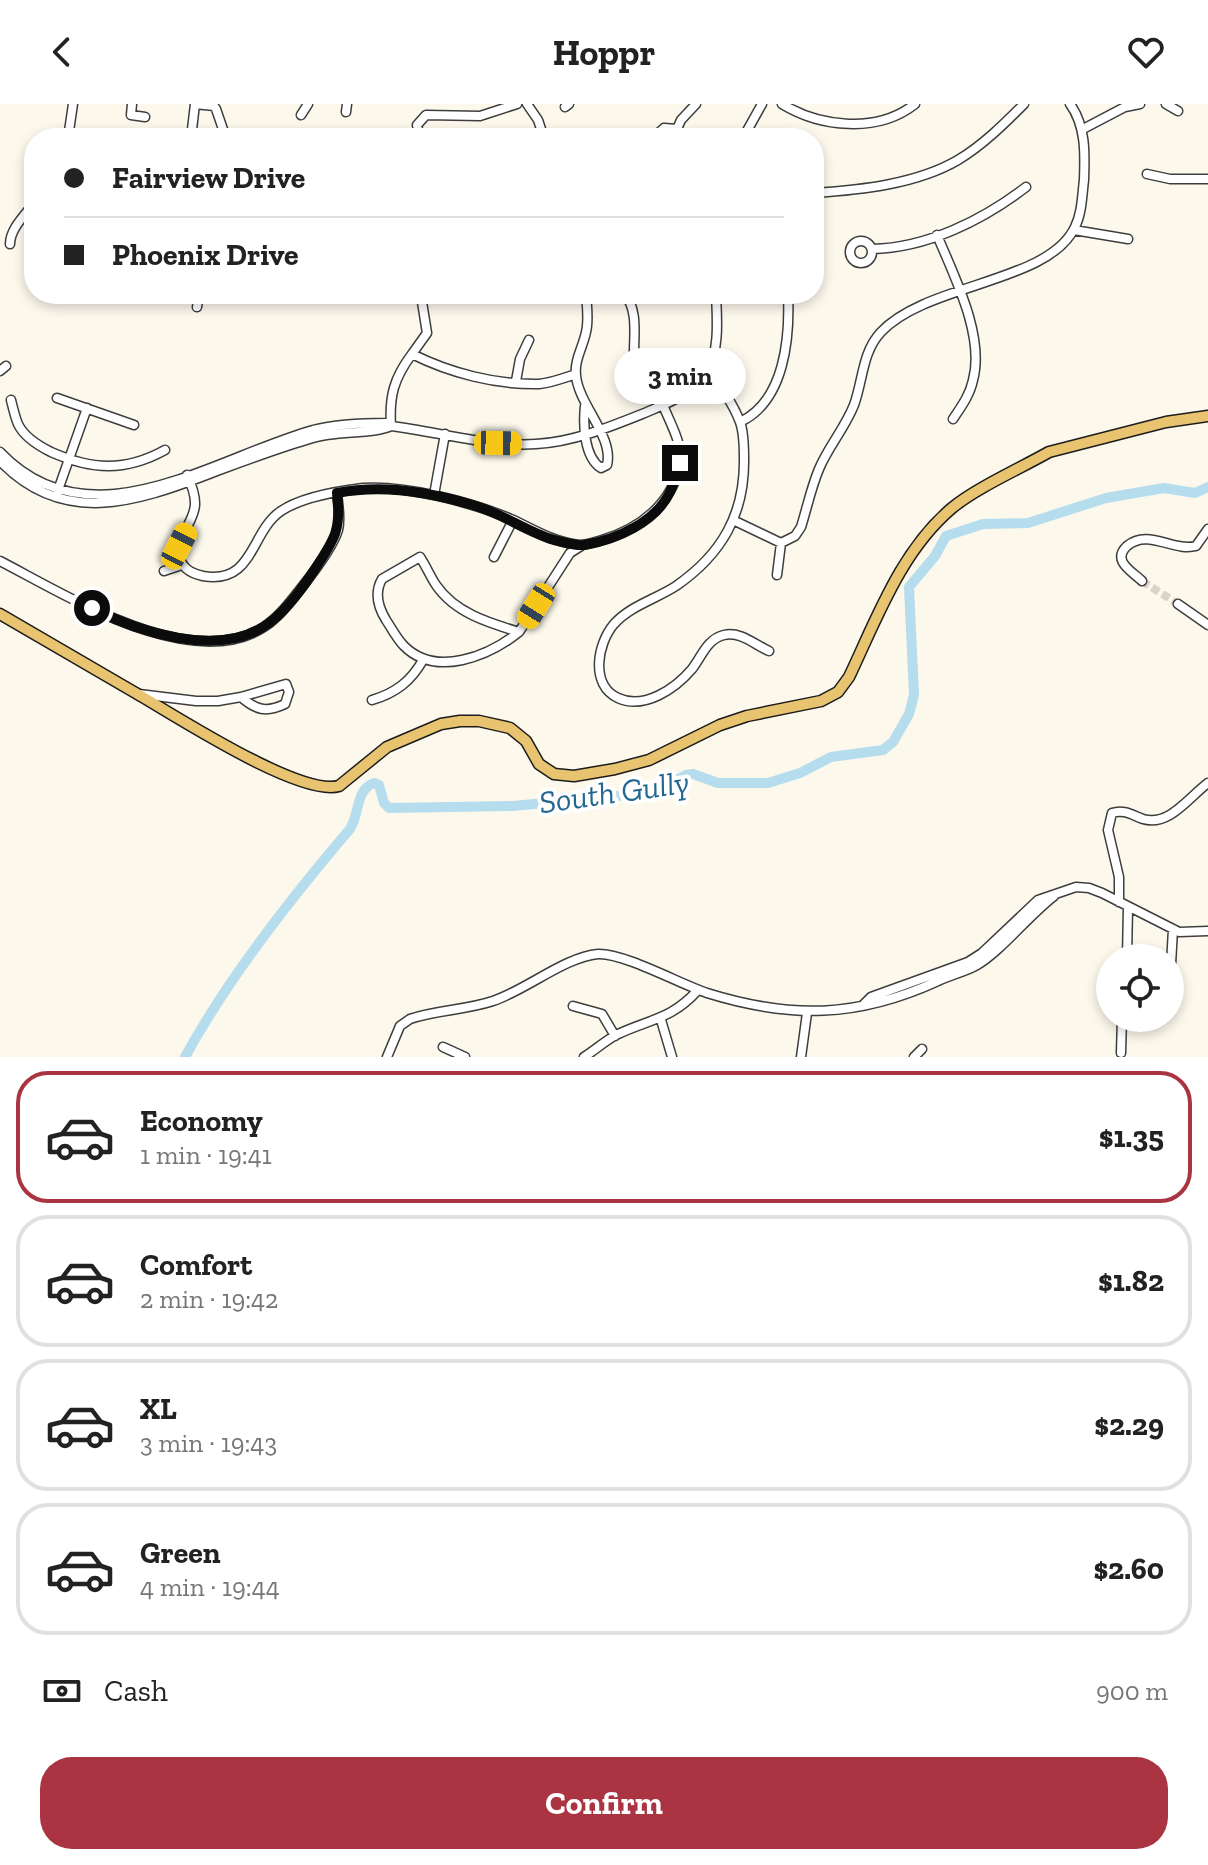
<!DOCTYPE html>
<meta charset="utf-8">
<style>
:root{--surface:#fff;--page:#f6f6f6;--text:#222;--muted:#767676;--line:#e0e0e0;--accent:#aa3442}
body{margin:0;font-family:"Zilla Slab",serif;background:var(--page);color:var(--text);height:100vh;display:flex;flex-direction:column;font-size:30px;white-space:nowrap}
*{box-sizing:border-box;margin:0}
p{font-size:26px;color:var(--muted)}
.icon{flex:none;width:44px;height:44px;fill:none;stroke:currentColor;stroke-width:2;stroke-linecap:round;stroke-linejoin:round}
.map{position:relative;height:953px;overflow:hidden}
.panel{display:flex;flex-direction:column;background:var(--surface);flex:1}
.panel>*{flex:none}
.top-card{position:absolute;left:24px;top:24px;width:800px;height:176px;border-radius:32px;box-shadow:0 4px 12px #0003;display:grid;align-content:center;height:176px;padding:0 40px;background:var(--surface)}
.buttons{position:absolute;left:1096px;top:840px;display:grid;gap:16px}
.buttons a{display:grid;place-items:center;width:88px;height:88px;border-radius:50%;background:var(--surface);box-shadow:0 4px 12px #0003;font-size:40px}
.end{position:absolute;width:36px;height:36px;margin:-18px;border:10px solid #0b0b0b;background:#fff;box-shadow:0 0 0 4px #fff}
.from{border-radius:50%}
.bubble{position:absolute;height:56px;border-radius:28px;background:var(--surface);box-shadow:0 4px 12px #0003;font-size:26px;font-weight:700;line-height:56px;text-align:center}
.car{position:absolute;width:24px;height:48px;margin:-24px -12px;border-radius:10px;box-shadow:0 0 6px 2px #0007;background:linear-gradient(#f5c518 24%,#345 0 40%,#f5c518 0 76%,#345 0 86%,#f5c518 0)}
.top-card b{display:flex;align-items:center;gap:28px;height:76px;font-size:30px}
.top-card b+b{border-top:2px solid var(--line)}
.top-card i{width:20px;height:20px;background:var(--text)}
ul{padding:14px 0 0;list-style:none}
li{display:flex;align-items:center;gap:24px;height:132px;margin:0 16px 12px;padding:0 24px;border:4px solid var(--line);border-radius:32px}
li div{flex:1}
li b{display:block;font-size:30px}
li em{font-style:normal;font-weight:700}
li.current{border-color:var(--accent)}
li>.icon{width:72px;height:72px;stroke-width:1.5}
.pay{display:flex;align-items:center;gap:20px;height:88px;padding:0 40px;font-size:30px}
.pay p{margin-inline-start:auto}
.cta{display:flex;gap:16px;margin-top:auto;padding:16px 40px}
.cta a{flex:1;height:92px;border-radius:32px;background:var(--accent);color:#fff;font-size:32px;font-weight:700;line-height:92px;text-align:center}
header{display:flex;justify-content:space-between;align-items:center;height:104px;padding:0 40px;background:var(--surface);font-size:36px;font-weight:700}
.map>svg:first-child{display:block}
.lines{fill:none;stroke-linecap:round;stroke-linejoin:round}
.river{stroke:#b6ddee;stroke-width:10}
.minor-tunnel{stroke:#d9d4ca;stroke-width:8;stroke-dasharray:8 4;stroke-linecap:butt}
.minor-casing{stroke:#3e3e3e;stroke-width:11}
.major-casing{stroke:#1c1c1c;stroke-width:13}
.minor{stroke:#fff;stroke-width:8}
.major{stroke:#e8c370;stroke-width:10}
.route{stroke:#0b0b0b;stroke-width:10}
.labels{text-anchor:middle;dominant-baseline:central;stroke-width:8;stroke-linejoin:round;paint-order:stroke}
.water-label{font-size:32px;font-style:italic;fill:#24678e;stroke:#fff}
</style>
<header><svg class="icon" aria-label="back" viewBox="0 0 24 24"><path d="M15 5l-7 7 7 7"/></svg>Hoppr<svg class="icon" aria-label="heart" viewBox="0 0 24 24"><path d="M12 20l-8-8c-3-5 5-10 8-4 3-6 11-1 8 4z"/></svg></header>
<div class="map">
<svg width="1208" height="953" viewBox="0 0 1208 953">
<rect width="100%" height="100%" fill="#fdf8ec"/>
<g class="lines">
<path class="river" d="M 185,953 C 228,874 291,794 350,725 C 360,710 355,686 374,679 L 379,681 L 384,699 L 389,704 L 513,702 L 618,692 L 666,682 L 686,671 L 693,670 L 718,679 L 768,679 L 800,669 L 831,653 L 883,646 L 893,638 L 909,610 L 914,591 L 909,483 L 935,452 L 946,432 L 983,420 L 1028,419 L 1106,394 L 1164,384 L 1195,389 L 1208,383"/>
<path class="minor-tunnel" d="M 1142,477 L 1178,500"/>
<g class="minor-casing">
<path id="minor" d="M 132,0 L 131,11 L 145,13
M 195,0 L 214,2 L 216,5 L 226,34
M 527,0 L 538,16 L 544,34
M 782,0 C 820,23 877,30 915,0
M 1166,0 L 1178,7
M 565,3 L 569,0
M 346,8 L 347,0
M 301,11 L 308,0
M 677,25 L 681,16 L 696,0
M 1083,25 L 1125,3 L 1140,0
M 68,34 L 73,0
M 191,34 L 195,0
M 420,34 L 417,21 L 426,11 L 480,12 L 517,0
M 653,34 L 664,24 L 677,25
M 743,34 L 762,0
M 1147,70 L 1170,75 L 1208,75
M 814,89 C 861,86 917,80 958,56 C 983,41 1004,20 1024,0
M 1074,126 L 1128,135
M 937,131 C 954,172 985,232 973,276 C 970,291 961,303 953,315
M850 148a11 11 0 1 1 22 0a11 11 0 1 1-22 0Z
M 10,140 C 10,125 25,111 34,99
M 872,145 C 927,144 983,116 1026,83
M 624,190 C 638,204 634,230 634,249
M 197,203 L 199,190
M 412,250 L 427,229 L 422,198
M 708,266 C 720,282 733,299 740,318 C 744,329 744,342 744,354 C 745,410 722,450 676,482 C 656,495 630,502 614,520 C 597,540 590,581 618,594 C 644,606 675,585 692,565 C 702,552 707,535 724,531 C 741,527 755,541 769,547
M 0,267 L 6,262
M 516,277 L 520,255 L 529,236
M 57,294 L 134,321
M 11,296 C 13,304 15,313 18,320 C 24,333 39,342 51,348 C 92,366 125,368 165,346
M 585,302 C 583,321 584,353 601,364 L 607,361 C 614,333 579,301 576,272 C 574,256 583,243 586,228 C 589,216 587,203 586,190
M 740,318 C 785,297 790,233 788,190
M 391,322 C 389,292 394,274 412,250 C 450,269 496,281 539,280 C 551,279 564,274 576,270
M 0,348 C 90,443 213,354 313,326 C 337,320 362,319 386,319 L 391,322 C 439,328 488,343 536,340 C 574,338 612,322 647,308 C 668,299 695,289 707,268 C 720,245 717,215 716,190
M 0,357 C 63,423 136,398 209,370 C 244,357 278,344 313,334 C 335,327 375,330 391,322
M 187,371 C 207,413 184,413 178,449 C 181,463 189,469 203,472 C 254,481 250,428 281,407 C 302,393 338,387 363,384 C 406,381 471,398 511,415 C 533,425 553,438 579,441 C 586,441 595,438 602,436 C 639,425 673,400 680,359 C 683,340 670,319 663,301
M 57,389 L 87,304
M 434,391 L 445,330
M 735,417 L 781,439 L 795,432 L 801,423 C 807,404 811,384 819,365 C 828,343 845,324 854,301 C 863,277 862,248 881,228 C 927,179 1049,179 1075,123 C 1082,109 1082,92 1084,76 C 1085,50 1086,22 1070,0
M 494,453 L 513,416
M 0,457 C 66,491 191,570 264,523 C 279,513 291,497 302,483 C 313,469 333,443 338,426 C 341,414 338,401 337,389
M 164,467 L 182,461
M 777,471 L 781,439
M 1142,477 C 1133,468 1111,457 1127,442 C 1148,424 1173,448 1196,442 L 1208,425
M 1178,500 L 1208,521
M 519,528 C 489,552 436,574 404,542 C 397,535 392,525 386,516 C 378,503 374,489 382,475 L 420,453 C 426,462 430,472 436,481 C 455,509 489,519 519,528 L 570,449 L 581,442
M 139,590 L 196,597 L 218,597 L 241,593 L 286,580 L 289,588 L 285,600 C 266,609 256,606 241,593
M 372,596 C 396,589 411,577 423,556
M 1119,798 L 1119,773 L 1108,726 L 1112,709 C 1124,705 1132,711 1143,715 C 1169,723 1189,693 1208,679
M 1127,854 L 1128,803
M 1170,878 L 1173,825
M 573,902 L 602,910 L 615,932
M 862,902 L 871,893 L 968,858 L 982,849 L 1038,796 L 1076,783 L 1089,784 L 1102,789 L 1179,828 L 1208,827
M 661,916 L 672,953
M 443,943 L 465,953
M 1121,949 L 1122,914
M 387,953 L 400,922 L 410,915 C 436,906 466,906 493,897 C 526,886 565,853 598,850 C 624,849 680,880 707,889 C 791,915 857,914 938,877 C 950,871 965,868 977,861 C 1001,847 1029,811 1054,792
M 584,953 C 595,946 605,937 616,931 C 649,915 671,916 698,886
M 801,953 L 807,909
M 914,953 L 922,945"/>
</g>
<g class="major-casing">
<path id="major" d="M 0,510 C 45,536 89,562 134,588 C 173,610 299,693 339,682 L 387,643 L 441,620 L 460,617 L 479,617 L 510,624 L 526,637 L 539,660 L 554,670 L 574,672 L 615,665 L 649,656 L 720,621 L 747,612 L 821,597 L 838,588 L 849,573 C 877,514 901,447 952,404 C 976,384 1021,364 1049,348 L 1166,318 L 1208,312"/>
</g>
<use href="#minor" class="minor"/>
<use href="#major" class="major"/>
</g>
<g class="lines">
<path class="route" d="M 92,504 C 138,528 216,553 263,523 C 283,511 300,488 313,468 C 333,437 342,428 337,389 C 382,380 431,388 476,402 C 503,410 527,428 554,436 C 563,438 575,442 584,441 C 616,436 656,418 670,388 C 674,379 677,368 680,359"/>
</g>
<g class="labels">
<g class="water-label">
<text transform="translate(614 688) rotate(-8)">South Gully</text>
</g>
</g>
</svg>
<div class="buttons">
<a><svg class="icon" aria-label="locate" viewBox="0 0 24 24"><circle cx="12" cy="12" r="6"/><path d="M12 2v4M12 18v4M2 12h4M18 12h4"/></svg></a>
</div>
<i class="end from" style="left:92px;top:504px"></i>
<i class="end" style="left:680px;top:359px"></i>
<div class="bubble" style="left:614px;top:244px;width:132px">3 min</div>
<i class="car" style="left:498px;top:339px;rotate:91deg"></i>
<i class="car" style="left:179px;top:442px;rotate:27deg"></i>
<i class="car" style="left:536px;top:502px;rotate:212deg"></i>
<div class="top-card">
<b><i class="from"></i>Fairview Drive</b>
<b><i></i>Phoenix Drive</b>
</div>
</div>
<section class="panel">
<ul>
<li class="current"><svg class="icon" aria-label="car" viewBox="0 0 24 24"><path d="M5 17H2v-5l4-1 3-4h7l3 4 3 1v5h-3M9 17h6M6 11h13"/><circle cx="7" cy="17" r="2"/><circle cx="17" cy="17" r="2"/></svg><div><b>Economy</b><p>1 min · 19:41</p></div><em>$1.35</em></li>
<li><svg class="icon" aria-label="car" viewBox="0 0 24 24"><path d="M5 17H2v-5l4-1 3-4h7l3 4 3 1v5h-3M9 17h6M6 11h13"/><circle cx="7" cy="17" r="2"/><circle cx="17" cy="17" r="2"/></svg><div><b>Comfort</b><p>2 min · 19:42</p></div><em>$1.82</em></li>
<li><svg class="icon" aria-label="car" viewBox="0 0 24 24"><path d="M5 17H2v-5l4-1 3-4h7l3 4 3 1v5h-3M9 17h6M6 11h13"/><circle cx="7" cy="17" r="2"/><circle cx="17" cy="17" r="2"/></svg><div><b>XL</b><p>3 min · 19:43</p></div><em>$2.29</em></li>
<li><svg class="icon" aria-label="car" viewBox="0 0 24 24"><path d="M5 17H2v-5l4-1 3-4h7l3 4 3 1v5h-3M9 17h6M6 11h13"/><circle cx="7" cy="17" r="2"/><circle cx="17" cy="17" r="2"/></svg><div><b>Green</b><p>4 min · 19:44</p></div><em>$2.60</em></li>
</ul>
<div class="pay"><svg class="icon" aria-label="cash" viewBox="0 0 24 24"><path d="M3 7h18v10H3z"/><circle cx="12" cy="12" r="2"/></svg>Cash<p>900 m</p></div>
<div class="cta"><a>Confirm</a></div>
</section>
